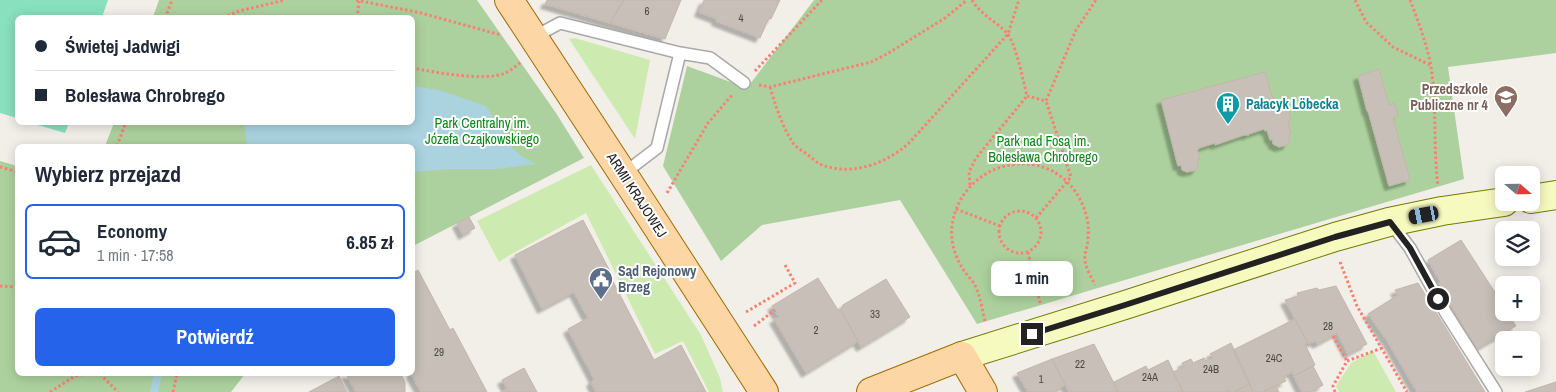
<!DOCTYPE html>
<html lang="pl">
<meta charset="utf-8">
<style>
:root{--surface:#fff;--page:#f2f2f3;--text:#1f2937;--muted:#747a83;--line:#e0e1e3;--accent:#2563eb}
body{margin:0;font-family:"Archivo Narrow",sans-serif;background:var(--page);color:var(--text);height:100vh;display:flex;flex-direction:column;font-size:19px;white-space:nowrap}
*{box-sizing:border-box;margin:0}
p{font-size:16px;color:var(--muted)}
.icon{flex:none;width:28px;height:28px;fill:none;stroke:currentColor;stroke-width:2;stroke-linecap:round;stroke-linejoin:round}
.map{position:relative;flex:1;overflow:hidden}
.side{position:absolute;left:15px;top:144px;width:400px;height:232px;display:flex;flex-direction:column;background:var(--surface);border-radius:8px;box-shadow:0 2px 12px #0003}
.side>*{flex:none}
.top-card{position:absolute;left:15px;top:15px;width:400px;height:110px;border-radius:8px;box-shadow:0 2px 12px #0003;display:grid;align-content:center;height:110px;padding:0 20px;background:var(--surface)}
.needle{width:32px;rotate:110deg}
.controls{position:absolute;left:1495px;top:166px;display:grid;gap:10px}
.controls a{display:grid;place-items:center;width:45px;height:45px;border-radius:8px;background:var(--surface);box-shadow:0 2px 12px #0003;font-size:25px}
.end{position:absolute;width:22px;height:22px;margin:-11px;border:6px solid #222;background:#fff;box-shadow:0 0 0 2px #fff}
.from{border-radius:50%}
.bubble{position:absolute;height:35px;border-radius:8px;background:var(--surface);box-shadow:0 2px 12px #0003;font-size:16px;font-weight:700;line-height:35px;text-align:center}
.car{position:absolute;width:15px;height:30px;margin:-15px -8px;border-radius:6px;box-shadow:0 0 4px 1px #0007;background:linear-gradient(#222 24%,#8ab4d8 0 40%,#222 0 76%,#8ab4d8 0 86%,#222 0)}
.top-card b{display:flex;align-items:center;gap:18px;height:48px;font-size:19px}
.top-card b+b{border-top:1px solid var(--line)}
.top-card i{width:12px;height:12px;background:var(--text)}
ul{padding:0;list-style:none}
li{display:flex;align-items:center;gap:15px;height:75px;margin:0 10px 8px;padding:0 10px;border:2px solid var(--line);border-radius:8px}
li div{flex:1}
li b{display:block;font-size:19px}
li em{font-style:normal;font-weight:700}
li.current{border-color:var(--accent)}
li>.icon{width:45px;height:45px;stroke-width:1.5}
h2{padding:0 20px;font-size:22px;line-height:60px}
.action{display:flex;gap:10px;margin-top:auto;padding:10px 20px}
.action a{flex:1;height:58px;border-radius:8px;background:var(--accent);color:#fff;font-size:20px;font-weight:700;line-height:58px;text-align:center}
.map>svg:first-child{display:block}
.grass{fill:#cdebb0}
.forest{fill:#add19e}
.pitch{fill:#88e0be}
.water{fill:#aad3df}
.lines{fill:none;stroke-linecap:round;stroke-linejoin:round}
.stream{stroke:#aad3df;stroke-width:8}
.building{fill:#c7bfb8;stroke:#c4b6ab;filter:url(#shadow)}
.lane-casing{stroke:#a9a9a9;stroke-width:14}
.secondary-casing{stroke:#707d05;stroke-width:30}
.primary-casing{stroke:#a06b00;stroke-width:30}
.path{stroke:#fa8072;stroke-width:3;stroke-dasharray:2.5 2.5;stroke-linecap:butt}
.lane{stroke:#fff;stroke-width:11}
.secondary{stroke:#f7fabf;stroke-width:28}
.primary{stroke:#fcd6a4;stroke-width:28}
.route{stroke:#222;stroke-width:6}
.labels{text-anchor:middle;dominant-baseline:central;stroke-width:4;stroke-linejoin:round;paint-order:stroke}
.number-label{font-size:11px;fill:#4b4948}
.education-label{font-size:14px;font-weight:bold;fill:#785e54;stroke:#fff;text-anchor:end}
.culture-label{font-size:14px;font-weight:bold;fill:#0d838f;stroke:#fff;text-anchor:start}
.park-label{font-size:14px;fill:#0c8416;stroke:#fff}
.street-label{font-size:14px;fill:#222;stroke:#fff}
.service-label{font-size:14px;font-weight:bold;fill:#4e5e75;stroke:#fff;text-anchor:start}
</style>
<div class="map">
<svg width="1556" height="392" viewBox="0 0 1556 392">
<defs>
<filter id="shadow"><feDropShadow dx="-4.5" dy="4.5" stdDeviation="1" flood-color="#0004"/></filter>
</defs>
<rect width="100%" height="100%" fill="#f2efe9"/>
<path class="grass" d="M 575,38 L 650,60 L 635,139 L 569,39 Z
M 591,165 L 701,335 L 720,378 L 723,392 L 709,392 L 683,341 L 655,354 L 586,213 L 510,255 L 499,262 L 477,221 Z
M 1373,351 L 1396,392 L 1339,392 L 1336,386 L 1351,363 Z"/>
<path class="forest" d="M 159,0 L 477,0 L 556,113 L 584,158 L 413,246 L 412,146 L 105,146 L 114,123 L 412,122 L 412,18 L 153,17 Z
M 814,0 L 1556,0 L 1556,53 L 1448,67 L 1464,179 L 977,324 L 900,200 L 762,225 L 721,261 L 663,166 L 687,66 L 747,88 Z
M 0,161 L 17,166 L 18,374 L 245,374 L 231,392 L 0,392 Z"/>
<path class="pitch" d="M 0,0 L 108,0 L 102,17 L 18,18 L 17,118 L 0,113 Z
M 31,123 L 69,123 L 65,133 Z"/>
<path class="water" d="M 413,86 L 439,90 L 486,106 L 512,148 L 523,157 L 536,164 L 497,169 L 449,169 L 413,172 L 412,146 L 247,146 L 244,123 L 412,122 Z"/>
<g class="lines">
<path class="stream" d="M 154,392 L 158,374"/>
</g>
<path class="building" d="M 547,0 L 624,0 L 610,23 L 545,4 Z
M 624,0 L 681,0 L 665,39 L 610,23 Z
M 704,0 L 780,0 L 771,19 L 769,18 L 760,38 L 716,21 L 717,19 L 699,12 Z
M 1379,69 L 1389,105 L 1394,103 L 1398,116 L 1393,118 L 1410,180 L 1389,186 L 1368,111 L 1367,111 L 1358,76 Z
M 1265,72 L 1276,110 L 1284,107 L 1285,110 L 1289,111 L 1291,119 L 1288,121 L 1291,134 L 1289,135 L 1290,140 L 1287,145 L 1279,147 L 1273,144 L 1272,139 L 1270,140 L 1267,130 L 1265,131 L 1264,129 L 1249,134 L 1249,135 L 1244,135 L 1215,145 L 1215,143 L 1199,148 L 1199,149 L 1197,150 L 1200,160 L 1197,160 L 1199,165 L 1196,170 L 1187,172 L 1182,170 L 1181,165 L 1178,166 L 1161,100 Z
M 469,217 L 475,228 L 463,235 L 457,223 Z
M 583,220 L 611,273 L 609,274 L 654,360 L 681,345 L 706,392 L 596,392 L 591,382 L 594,379 L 568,329 L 588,318 L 574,292 L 542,309 L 515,255 Z
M 1461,240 L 1504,306 L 1504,312 L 1507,312 L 1516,326 L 1477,349 L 1438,283 L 1440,281 L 1428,260 Z
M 418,270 L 450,330 L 453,328 L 487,392 L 421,392 L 411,374 L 412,374 L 412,274 Z
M 818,278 L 838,310 L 841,310 L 858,341 L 806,373 L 774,319 L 779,317 L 772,306 Z
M 886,279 L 910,317 L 861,347 L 841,310 L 843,305 Z
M 1418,283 L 1485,392 L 1417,392 L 1388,342 L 1368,314 L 1398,295 L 1395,290 Z
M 1336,286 L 1367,344 L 1348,354 L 1337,333 L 1317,344 L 1315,341 L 1308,344 L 1285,300 L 1298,296 L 1297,293 L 1317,288 L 1319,290 Z
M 1295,319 L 1308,343 L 1305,344 L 1315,365 L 1294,376 L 1292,372 L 1283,377 L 1286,381 L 1263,392 L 1253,392 L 1233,350 Z
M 1231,343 L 1250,384 L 1234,392 L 1230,392 L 1229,390 L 1224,392 L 1183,392 L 1173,372 L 1184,367 L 1182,363 L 1191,359 L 1193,363 L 1204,358 L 1206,361 L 1213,358 L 1210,354 Z
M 1094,344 L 1118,391 L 1115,392 L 1069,392 L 1052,359 Z
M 1052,359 L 1065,385 L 1053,392 L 1028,392 L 1017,373 Z
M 1168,360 L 1183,392 L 1118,392 L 1114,382 L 1146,366 L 1148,370 Z
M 1313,366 L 1323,385 L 1311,392 L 1302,392 L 1294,376 Z
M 524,368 L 537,392 L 501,392 L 507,389 L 502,380 Z
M 346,374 L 401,374 L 405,382 L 405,392 L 356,392 Z
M 339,376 L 347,392 L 309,392 Z
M 1556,382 L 1556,392 L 1525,392 Z
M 1250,384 L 1253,392 L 1234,392 Z
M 1276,386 L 1279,392 L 1263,392 Z"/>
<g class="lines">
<g class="lane-casing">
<path id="lane" d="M 534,37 L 560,23 L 680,53 L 710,58 L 744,83
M 623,174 L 657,148 L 680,53
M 1390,222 L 1410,248 L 1446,313 L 1496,392"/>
</g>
<g class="secondary-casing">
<path id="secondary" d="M 1531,199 L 1556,195
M 962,356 L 1125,305 L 1335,237 L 1389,222 L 1442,211 L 1504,202"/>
</g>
<g class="primary-casing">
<path id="primary" d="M 509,0 L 623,174 L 764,392
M 871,392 L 962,356 L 983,392"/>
</g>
<path class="path" d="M 356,0 L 421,13 L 501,35
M 972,0 C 980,14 995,21 1006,32 C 1016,42 1023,81 1027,96
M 1355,0 L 1366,22 L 1393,47 L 1430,65
M 1410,0 C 1418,21 1427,44 1431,67 C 1437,106 1433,146 1438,186
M 165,18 L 172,0
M 223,18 L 239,11 L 285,0
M 357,18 L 359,1
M 412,68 C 434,72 485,82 505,73 C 510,71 516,66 521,62
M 755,71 L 822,0
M 759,85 L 770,87 L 871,62 L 887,54 L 945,18 L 967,0
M 770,87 C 776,107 782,126 793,143 C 797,148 803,151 808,155 C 812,158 816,162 820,164 C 850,177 886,164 909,143 L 1008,34 L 1019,0
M 1027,96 L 1046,101 L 1076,30 L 1096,0
M 117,146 L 126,122
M 0,167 L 18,172
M 970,185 L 969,172 L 976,158 L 1027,96
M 667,193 L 708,123 L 732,95
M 956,209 L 1000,226
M999 232a21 21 0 1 1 42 0a21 21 0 1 1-42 0Z
M 1036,218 L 1071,177 L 1046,101
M 1028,252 L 1040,303
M 1340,262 L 1357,306 L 1407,392
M 0,286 L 18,287
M 746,312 L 795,283 L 784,263
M 985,321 C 982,310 981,298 976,288 C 974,281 967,276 963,269 C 955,257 950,240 952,226 C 960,163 1042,140 1077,194 C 1085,207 1090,223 1088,238 C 1088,246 1084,253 1085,261 C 1086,269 1092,278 1095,285
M 754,326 L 775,310
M 1333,336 L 1347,361
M 100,374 L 118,392
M 50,392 L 75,376 L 86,374
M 173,392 L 177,374
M 1335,392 L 1333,386 L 1347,361 L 1382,348"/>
<use href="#lane" class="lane"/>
<use href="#secondary" class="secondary"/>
<use href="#primary" class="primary"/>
</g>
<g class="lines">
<path class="route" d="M 1032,334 L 1125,305 L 1335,237 L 1390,222 L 1410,248 L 1438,299"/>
</g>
<defs>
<g id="school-pin" transform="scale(1.25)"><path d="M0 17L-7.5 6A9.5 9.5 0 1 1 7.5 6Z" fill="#8d6e63" stroke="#fff"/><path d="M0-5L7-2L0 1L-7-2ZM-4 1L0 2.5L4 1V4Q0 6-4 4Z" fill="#fff"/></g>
<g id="building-pin" transform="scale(1.25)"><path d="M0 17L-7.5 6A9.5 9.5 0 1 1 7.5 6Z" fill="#0f9aa8" stroke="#fff"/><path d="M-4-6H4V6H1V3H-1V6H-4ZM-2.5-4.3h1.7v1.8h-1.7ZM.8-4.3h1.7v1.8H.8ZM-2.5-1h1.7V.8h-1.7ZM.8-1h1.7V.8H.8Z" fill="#fff"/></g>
<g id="civic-pin" transform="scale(1.25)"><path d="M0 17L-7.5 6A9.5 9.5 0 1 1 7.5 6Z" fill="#5c6f8a" stroke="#fff"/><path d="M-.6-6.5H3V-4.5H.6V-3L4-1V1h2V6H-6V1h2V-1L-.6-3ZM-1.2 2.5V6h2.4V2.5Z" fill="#fff"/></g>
</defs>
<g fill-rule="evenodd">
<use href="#school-pin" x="1506" y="97"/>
<use href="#building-pin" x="1228" y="104"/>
<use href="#civic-pin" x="601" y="279"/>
</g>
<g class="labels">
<g class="number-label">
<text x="647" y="11">6</text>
<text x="741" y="18">4</text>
<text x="875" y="314">33</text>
<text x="1328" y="326">28</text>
<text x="816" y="330">2</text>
<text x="439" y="352">29</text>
<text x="1274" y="358">24C</text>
<text x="1080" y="364">22</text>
<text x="1211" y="369">24B</text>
<text x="1150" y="377">24A</text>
<text x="1041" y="379">1</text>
</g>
<g class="education-label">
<text x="1488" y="89">Przedszkole<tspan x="1488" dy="16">Publiczne nr 4</tspan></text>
</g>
<g class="culture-label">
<text x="1246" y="104">Pałacyk Löbecka</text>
</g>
<g class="park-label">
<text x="482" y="123">Park Centralny im.<tspan x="482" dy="16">Józefa Czajkowskiego</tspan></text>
<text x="1043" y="141">Park nad Fosą im.<tspan x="1043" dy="16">Bolesława Chrobrego</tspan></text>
</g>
<g class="street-label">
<text transform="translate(637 195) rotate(57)">ARMII KRAJOWEJ</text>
</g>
<g class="service-label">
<text x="618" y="271">Sąd Rejonowy<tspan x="618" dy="16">Brzeg</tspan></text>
</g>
</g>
</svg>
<div class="controls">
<a><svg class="needle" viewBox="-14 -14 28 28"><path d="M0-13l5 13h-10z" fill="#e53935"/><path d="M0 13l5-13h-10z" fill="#747a83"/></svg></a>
<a><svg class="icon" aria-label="layers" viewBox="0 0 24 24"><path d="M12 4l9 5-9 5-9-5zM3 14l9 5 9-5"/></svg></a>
<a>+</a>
<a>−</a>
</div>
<i class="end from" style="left:1438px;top:299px"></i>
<i class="end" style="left:1032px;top:334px"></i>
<div class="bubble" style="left:991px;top:261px;width:82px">1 min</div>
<i class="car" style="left:1424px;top:215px;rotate:259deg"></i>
<div class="top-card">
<b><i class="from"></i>Świetej Jadwigi</b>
<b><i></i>Bolesława Chrobrego</b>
</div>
<section class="side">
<h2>Wybierz przejazd</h2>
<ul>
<li class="current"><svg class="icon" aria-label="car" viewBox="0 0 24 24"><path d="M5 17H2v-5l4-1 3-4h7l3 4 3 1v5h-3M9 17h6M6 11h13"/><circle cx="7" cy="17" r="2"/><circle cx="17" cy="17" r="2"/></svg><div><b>Economy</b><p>1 min · 17:58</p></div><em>6.85 zł</em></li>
</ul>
<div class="action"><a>Potwierdź</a></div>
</section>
</div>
